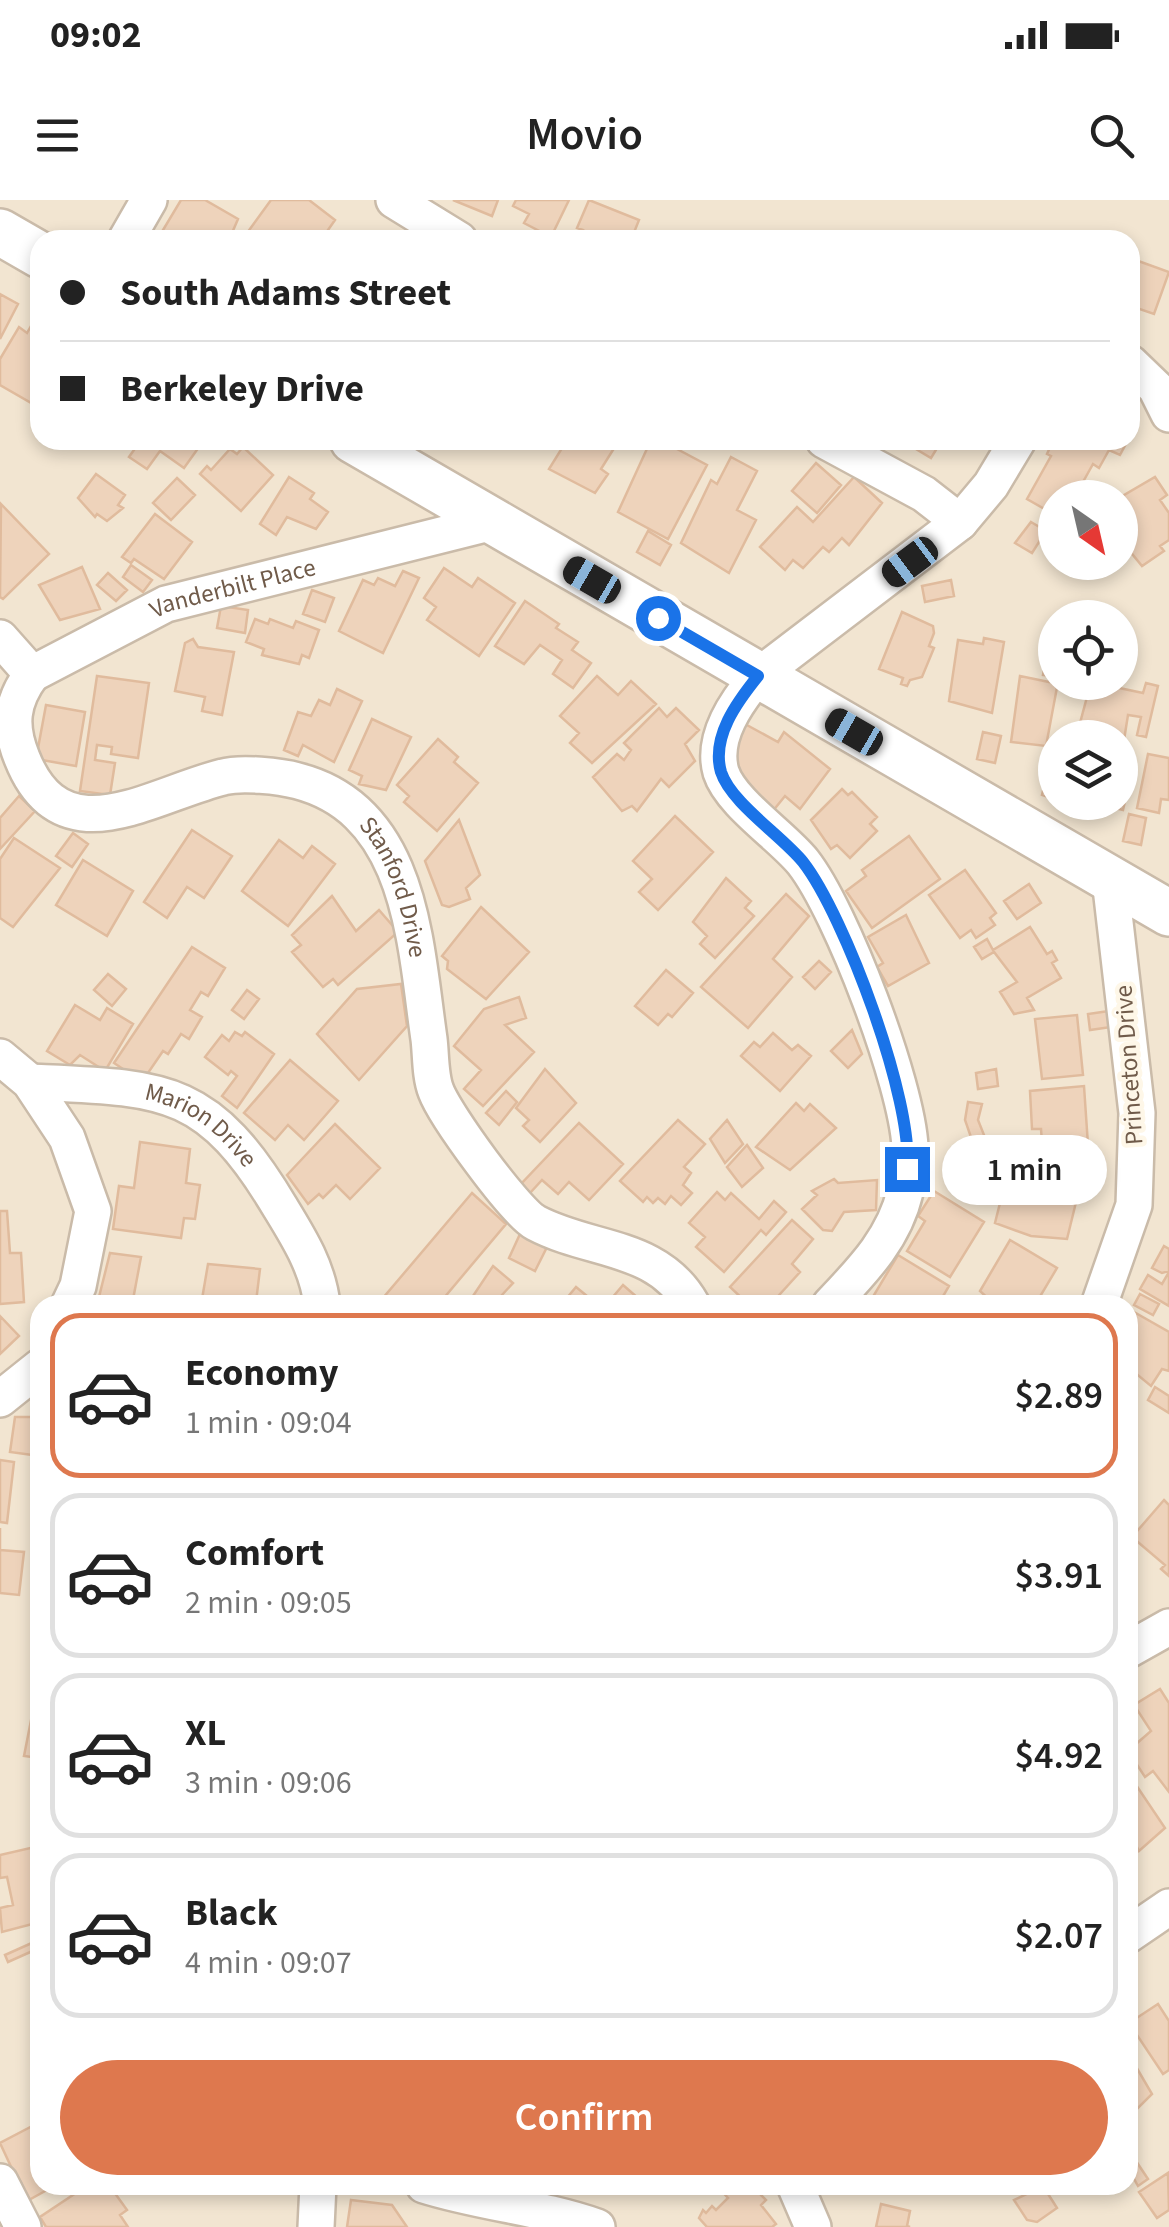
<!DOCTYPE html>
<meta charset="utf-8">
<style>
:root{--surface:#fff;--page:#f6f6f6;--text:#222;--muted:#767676;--line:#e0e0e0;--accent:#de784e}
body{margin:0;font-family:"Source Sans 3",sans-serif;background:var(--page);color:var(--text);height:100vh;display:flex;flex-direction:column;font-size:38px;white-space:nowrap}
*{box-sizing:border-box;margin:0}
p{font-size:32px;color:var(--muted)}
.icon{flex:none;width:55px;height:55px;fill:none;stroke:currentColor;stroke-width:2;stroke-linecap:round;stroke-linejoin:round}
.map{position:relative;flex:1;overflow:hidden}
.panel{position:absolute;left:30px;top:1095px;width:1108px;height:900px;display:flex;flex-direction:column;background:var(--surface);border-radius:30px;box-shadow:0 5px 15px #0003}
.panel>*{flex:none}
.top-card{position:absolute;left:30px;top:30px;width:1110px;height:220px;border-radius:30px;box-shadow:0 5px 15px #0003;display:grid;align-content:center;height:220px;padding:0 30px;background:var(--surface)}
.needle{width:65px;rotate:146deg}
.tools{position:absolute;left:1038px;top:280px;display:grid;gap:20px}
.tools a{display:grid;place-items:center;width:100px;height:100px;border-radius:50%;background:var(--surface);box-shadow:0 5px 15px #0003;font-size:50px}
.end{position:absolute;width:45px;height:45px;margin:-22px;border:12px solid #1a73e8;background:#fff;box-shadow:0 0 0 5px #fff}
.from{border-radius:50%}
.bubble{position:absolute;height:70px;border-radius:35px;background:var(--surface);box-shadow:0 5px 15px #0003;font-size:32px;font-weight:600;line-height:70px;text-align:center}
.car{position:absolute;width:30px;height:60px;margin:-30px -15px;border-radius:12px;box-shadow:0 0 8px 2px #0007;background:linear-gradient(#222 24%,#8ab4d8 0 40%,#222 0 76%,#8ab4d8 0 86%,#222 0)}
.top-card b{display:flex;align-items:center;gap:35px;height:95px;font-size:38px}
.top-card b+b{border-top:2px solid var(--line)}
.top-card i{width:25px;height:25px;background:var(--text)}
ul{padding:18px 0 0;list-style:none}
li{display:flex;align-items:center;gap:30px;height:165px;margin:0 20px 15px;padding:0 10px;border:5px solid var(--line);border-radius:30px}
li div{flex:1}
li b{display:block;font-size:38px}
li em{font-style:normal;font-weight:600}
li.on{border-color:var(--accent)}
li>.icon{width:90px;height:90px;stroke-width:1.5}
.button{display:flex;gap:20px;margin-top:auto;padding:20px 30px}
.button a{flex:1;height:115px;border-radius:60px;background:var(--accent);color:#fff;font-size:40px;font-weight:600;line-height:115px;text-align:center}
.status{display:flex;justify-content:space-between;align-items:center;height:70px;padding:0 50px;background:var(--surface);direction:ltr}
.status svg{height:28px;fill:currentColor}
header{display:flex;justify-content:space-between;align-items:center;height:130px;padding:0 30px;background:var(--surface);font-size:45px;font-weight:600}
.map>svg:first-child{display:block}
.residential{fill:#f2e5d1;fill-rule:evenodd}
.building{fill:#eed3bb;stroke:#e0bb9d;stroke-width:2.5}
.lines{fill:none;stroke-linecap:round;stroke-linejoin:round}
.minor-casing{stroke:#cabba9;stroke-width:40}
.tertiary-casing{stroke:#cabba9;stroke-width:50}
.minor{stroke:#fff;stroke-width:35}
.tertiary{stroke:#fff;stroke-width:45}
.route{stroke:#1a73e8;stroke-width:12}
.labels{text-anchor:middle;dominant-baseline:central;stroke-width:9;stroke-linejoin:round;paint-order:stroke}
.street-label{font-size:25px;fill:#705b4a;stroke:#fef7e8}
</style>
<div class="status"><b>09:02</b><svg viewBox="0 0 49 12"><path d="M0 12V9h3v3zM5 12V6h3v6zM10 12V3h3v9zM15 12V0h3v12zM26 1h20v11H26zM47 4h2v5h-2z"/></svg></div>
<header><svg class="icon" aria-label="menu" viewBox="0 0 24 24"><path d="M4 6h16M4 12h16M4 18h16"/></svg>Movio<svg class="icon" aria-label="search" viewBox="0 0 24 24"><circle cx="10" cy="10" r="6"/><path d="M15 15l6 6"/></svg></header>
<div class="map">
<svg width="1169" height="2027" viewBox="0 0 1169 2027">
<rect width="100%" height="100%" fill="#fbf3e2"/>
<path class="residential" d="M 0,0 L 1169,0 L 1169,2027 L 0,2027 ZM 40,40 L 1130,40 L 1130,240 L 40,240 ZM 1055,298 L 1120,298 L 1120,362 L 1055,362 ZM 1055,418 L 1120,418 L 1120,482 L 1055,482 ZM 1055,538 L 1120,538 L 1120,602 L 1055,602 ZM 40,1105 L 1128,1105 L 1128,1985 L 40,1985 Z"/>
<path class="building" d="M 181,0 L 205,0 L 238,19 L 229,40 L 157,40 Z
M 271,0 L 309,0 L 335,20 L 321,40 L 242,40 Z
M 453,0 L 498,0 L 492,16 Z
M 516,0 L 569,0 L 551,37 L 524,23 L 529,14 L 513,6 Z
M 589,0 L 639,20 L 631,40 L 579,40 L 583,30 L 577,28 Z
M 1130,58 L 1169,72 L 1154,114 L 1134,107 L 1130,119 Z
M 0,94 L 18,104 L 0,139 Z
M 31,126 L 40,132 L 40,208 L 0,185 L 0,159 L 19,127 L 27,133 Z
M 141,240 L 204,240 L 184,268 L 160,251 L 147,269 L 129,257 Z
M 567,240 L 618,242 L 601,269 L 608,274 L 595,293 L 549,269 Z
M 651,240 L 660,240 L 707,265 L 668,339 L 618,312 Z
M 901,240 L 942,240 L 931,258 Z
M 1128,240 L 1120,255 L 1109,250 L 1099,268 L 1093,264 L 1074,298 L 1055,298 L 1055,322 L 1046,316 L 1048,311 L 1027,299 L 1051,256 L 1047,254 L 1053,241 Z
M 243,247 L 273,275 L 241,311 L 200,274 L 207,266 L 211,270 L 230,249 L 237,254 Z
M 731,257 L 757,271 L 737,310 L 756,320 L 729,373 L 681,343 L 711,280 L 717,284 Z
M 816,263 L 841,285 L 817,313 L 792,291 Z
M 96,274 L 125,295 L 118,305 L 123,308 L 107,321 L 97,314 L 95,317 L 78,298 Z
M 289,277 L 314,293 L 310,299 L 328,312 L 316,329 L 287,317 L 276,335 L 260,324 Z
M 854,277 L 882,303 L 849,345 L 842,338 L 829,352 L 823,347 L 803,368 L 793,360 L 785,370 L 760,347 L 797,307 L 813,322 Z
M 1155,277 L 1167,295 L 1160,300 L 1169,313 L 1169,340 L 1160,346 L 1164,351 L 1142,366 L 1120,339 L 1119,298 Z
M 177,278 L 195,295 L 171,320 L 153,303 Z
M 1,304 L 49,354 L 3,399 L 0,397 Z
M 155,314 L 192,342 L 164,379 L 134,359 L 131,363 L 122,357 Z
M 1031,322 L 1046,331 L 1032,353 L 1015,343 Z
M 648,331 L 671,345 L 660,365 L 637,352 Z
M 131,365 L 152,380 L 143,392 L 123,377 Z
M 82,367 L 100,409 L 60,420 L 39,385 Z
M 444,368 L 472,387 L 478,378 L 515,403 L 479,456 L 427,420 L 436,407 L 424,398 Z
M 403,371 L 419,378 L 383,453 L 339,431 L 363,380 L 374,385 L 378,378 L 395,386 Z
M 108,373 L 127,390 L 116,401 L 97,385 Z
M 951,380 L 954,396 L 925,402 L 922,386 Z
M 312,390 L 334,398 L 325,422 L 303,414 Z
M 525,401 L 559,424 L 556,428 L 578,442 L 572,450 L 591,463 L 573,488 L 553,474 L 562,460 L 540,445 L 524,464 L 495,446 Z
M 221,406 L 248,410 L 245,433 L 217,428 Z
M 902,412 L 933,426 L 934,433 L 929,446 L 934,448 L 922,477 L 910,480 L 907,486 L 901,484 L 903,478 L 879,469 Z
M 255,419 L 268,424 L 270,419 L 293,428 L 296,421 L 319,430 L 309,458 L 302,455 L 299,464 L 262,455 L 264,449 L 246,442 Z
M 984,438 L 1004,442 L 992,513 L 949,501 L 958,440 L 983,444 Z
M 193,439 L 198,447 L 234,452 L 222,515 L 202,511 L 205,497 L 175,491 L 185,443 Z
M 1046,459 L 1055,461 L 1058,482 L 1046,546 L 1011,542 L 1020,476 L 1049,482 L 1051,476 L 1043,475 Z
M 97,476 L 149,483 L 138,558 L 111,554 L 112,547 L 97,545 L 95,560 L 115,563 L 110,595 L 80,591 Z
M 597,476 L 618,495 L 631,481 L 656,504 L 592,563 L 570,543 L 579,533 L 560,516 Z
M 1091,482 L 1143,493 L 1146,483 L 1158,486 L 1146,537 L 1137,535 L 1141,517 L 1128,515 L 1120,565 L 1120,538 L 1076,538 Z
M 337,489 L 362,501 L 334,562 L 303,545 L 298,556 L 284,550 L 298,512 L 311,516 L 319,500 L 330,505 Z
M 46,505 L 85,512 L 76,566 L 36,559 Z
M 659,508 L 667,517 L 676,508 L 699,530 L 685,544 L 695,561 L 669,587 L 661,579 L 637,611 L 632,606 L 622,611 L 593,577 L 617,554 L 624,560 L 631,550 L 624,543 Z
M 372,519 L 411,537 L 386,590 L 359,584 L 362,576 L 349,570 Z
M 745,524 L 778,542 L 784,532 L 830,569 L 800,609 L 785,596 L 772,612 L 733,568 L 736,537 Z
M 983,532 L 1001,536 L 995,563 L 977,559 Z
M 438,539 L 458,557 L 454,562 L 478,583 L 437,631 L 404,602 L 409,596 L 397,585 Z
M 1148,554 L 1169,558 L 1169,600 L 1161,599 L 1159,613 L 1137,608 Z
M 1048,570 L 1055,572 L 1055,599 L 1042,595 Z
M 1120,572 L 1131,575 L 1123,610 L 1094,603 L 1120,602 Z
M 842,589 L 848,595 L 852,592 L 877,617 L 870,624 L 877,631 L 850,658 L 837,645 L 831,649 L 811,620 Z
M 19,596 L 35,611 L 0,649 L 0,618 Z
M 1129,614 L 1146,618 L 1141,645 L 1123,641 Z
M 675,616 L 713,652 L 658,710 L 639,692 L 652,679 L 633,661 Z
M 459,620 L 480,675 L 466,688 L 470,699 L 449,707 L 442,705 L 425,661 Z
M 192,630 L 232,656 L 204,698 L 187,687 L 167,718 L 144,702 Z
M 73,633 L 88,644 L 72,667 L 56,656 Z
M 909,636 L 940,679 L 872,728 L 846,691 L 866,676 L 862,670 Z
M 14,638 L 60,668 L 13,727 L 0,718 L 0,659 Z
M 279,640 L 303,658 L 312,646 L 335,664 L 288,726 L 242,691 Z
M 83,660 L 133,691 L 107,736 L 56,705 Z
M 965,670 L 996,713 L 990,718 L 995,725 L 976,738 L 971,730 L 960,738 L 929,695 Z
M 726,678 L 751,701 L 745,708 L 754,716 L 715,758 L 700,744 L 707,736 L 693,722 Z
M 1029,684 L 1041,703 L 1017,719 L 1004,701 Z
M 786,694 L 809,716 L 773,759 L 792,777 L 748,828 L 701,787 Z
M 332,696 L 356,731 L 379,710 L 398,732 L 338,785 L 333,779 L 323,787 L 292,752 L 301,745 L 292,735 Z
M 481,707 L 529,752 L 486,799 L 447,769 L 448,761 L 442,756 Z
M 906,715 L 929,763 L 888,786 L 877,767 L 883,763 L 868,737 Z
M 1030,727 L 1047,754 L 1052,751 L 1057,760 L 1052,763 L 1061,778 L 1027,798 L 1034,810 L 1014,814 L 1000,792 L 1017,782 L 994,752 L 982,759 L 974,747 L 987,739 L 993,750 Z
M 192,747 L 225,768 L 208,796 L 201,792 L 190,810 L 202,817 L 189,839 L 181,834 L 168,854 L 163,851 L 148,873 L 126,871 L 114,863 Z
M 819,761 L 831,772 L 815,789 L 803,777 Z
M 666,770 L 693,793 L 672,817 L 668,814 L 658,825 L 635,806 Z
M 108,774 L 126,789 L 112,806 L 94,790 Z
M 401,784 L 407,826 L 359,880 L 317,834 L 357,789 Z
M 247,790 L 259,799 L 244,819 L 232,810 Z
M 519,797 L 526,818 L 505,825 L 534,852 L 483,906 L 464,889 L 481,870 L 454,846 L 484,809 Z
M 75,805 L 100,820 L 107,808 L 133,824 L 105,871 L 80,855 L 70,865 L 47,851 Z
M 1116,810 L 1118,826 L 1090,830 L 1088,814 Z
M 1077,815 L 1083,875 L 1042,879 L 1035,819 Z
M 852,830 L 862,854 L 848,868 L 831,851 Z
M 235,832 L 242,836 L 245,832 L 274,854 L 237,908 L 222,896 L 237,876 L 231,871 L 228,875 L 205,857 L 222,835 L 229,841 Z
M 773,833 L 792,850 L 798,845 L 811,856 L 780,891 L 741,856 L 754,842 L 760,847 Z
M 290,860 L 338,901 L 304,940 L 288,925 L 275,940 L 244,913 Z
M 545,869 L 576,903 L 540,942 L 523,926 L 529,920 L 516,908 Z
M 996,869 L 998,886 L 978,889 L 976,873 Z
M 1084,886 L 1089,960 L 1043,956 L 1041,929 L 1032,929 L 1030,891 Z
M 506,891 L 517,902 L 499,925 L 486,913 Z
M 968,902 L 982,904 L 978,920 L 986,940 L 973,943 L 965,920 Z
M 796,903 L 804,911 L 810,904 L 836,928 L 790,970 L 756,947 Z
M 678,920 L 705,944 L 684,967 L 691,973 L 683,985 L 692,993 L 681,1005 L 671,996 L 665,1004 L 658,998 L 653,1003 L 647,997 L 643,1002 L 620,981 Z
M 727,920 L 743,944 L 725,963 L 710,939 Z
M 579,923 L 623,964 L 589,1000 L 569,982 L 558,994 L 542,980 L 530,993 L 521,984 Z
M 335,924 L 380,968 L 350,999 L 336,985 L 323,998 L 319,994 L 308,1004 L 287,975 Z
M 140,942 L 190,949 L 186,983 L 200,985 L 195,1019 L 184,1018 L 181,1038 L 113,1029 L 119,986 L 134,988 Z
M 747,945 L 763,968 L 742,987 L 727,967 Z
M 990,955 L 1063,973 L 1060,986 L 1079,990 L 1067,1039 L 1031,1036 L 995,1023 L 1001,999 L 980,994 Z
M 834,979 L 838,983 L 877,980 L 876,1010 L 844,1012 L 832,1031 L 823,1030 L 802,1009 L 817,995 L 812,991 Z
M 934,991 L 984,1022 L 950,1077 L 907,1051 L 925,1021 L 918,1016 Z
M 717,992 L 725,1000 L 731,993 L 759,1019 L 774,1001 L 786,1012 L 766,1035 L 761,1030 L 724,1072 L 696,1047 L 705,1037 L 689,1023 Z
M 472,993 L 506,1024 L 438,1105 L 390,1105 L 383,1098 Z
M 0,1011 L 7,1011 L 10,1053 L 21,1053 L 24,1102 L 0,1104 Z
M 792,1020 L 813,1039 L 792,1064 L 800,1072 L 770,1105 L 749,1105 L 730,1087 Z
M 520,1034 L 547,1047 L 535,1071 L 509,1058 Z
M 1010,1040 L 1057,1068 L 1035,1105 L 995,1105 L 980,1091 Z
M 1164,1046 L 1169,1049 L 1169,1071 L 1162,1073 L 1152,1068 Z
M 110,1053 L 141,1057 L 132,1105 L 97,1105 Z
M 898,1055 L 949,1086 L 938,1105 L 868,1105 Z
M 208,1064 L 260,1069 L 256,1102 L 201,1105 Z
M 493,1066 L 513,1083 L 501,1096 L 512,1105 L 467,1105 Z
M 1169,1072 L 1169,1106 L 1140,1089 L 1148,1075 L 1162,1084 Z
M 623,1085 L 646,1105 L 606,1105 Z
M 576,1087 L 598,1105 L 561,1105 Z
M 1140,1094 L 1159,1104 L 1153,1115 L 1134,1105 Z
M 1134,1112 L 1169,1132 L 1169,1171 L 1162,1169 L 1151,1186 L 1128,1167 L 1128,1123 Z
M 0,1116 L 19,1136 L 0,1154 Z
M 1155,1187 L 1169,1196 L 1169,1213 L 1148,1200 Z
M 15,1217 L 40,1217 L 40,1256 L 10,1252 Z
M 0,1260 L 14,1262 L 7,1323 L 0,1322 Z
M 1164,1300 L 1169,1305 L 1169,1376 L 1161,1369 L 1165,1365 L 1132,1337 Z
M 0,1328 L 0,1350 L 24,1352 L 19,1395 L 0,1393 Z
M 1160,1489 L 1169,1503 L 1169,1592 L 1153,1571 L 1145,1577 L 1128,1551 L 1151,1531 L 1134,1505 Z
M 37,1490 L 40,1490 L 40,1558 L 24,1556 Z
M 1128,1573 L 1165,1628 L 1139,1651 L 1137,1647 L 1128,1653 Z
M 39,1646 L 40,1722 L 2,1732 L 0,1708 L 13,1705 L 7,1677 L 0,1678 L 0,1655 Z
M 34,1742 L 37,1749 L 8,1762 L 5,1755 Z
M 1158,1804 L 1169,1821 L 1169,1870 L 1163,1874 L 1129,1823 Z
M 1128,1853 L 1152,1894 L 1137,1909 L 1135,1905 L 1128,1910 L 1128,1915 Z
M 40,1922 L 40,1985 L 56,1985 L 27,2001 L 0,1943 Z
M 1132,1955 L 1148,1979 L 1138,1986 L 1128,1968 Z
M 1168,1973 L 1169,2010 L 1157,2018 L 1139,1992 Z
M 88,1985 L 109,1985 L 127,2010 L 120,2015 L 128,2027 L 46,2027 L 40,2017 Z
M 766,1985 L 758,1992 L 766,2000 L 761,2005 L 776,2024 L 772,2027 L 707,2027 L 699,2018 L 703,2010 L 706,2013 L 712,2006 L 716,2010 L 728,1998 L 716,1985 Z
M 1043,1986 L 1057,2008 L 1037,2022 L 1027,2020 L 1014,2000 Z
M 351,2000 L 392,2005 L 407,2027 L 347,2027 Z
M 881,2004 L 910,2011 L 907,2026 L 910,2027 L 876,2027 Z"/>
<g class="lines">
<g class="minor-casing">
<g id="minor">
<path d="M 394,0 L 459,40"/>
<path d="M 126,40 L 149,0"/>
<path d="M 1130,163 L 1156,188 L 1169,214"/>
<path d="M 824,240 L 924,294 L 960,322"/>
<path id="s1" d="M 0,438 L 32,474 L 166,404 L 493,322"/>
<path id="s2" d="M 32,474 C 11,502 9,526 22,558 C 62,659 150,595 223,577 C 241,572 280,576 298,581 C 412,611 415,743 429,839 C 431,855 430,876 436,891 C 445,915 515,1012 536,1023 C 591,1052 658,1044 692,1105"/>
<path d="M 0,857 L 30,882 L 67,938 L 93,1011 L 78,1086 L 69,1105"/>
<path id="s3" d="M 30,882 C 164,888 207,885 280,1007 C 299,1038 318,1068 322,1105"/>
<path d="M 830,1105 C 862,1071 894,1039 905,992 C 908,979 910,960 910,947 C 907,884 842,712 803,662 C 782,636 731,603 721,572 C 711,537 737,501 758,476 L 960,322 L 991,285 L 1018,240"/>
<path d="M 1099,1105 L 1134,1005 L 1137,913 L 1110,679"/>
<path d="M 0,1199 L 40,1167"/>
<path d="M 1128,1450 L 1169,1427"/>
<path d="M 1128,1735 L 1169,1707"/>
<path d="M 0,1982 L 23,2027"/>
<path d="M 424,1985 C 481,2003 540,2007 597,2027"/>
<path d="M 795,1985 L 813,2027"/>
<path d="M 316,2027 L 318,1985"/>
</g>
</g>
<g class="tertiary-casing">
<path id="tertiary" d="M 0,32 L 40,55
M 353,240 L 1169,713"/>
</g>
<use href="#minor" class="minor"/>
<use href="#tertiary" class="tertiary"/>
</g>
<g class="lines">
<path class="route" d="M 658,418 L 758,476 C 737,502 711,537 721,572 C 731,603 782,636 803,662 C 845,716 914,902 907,969"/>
</g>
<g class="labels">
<g class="street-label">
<text stroke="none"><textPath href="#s1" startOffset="268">Vanderbilt Place</textPath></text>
<text stroke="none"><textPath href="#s2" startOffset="550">Stanford Drive</textPath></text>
<text transform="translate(1129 865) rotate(-94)">Princeton Drive</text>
<text stroke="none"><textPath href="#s3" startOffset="182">Marion Drive</textPath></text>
</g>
</g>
</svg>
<div class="tools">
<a><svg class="needle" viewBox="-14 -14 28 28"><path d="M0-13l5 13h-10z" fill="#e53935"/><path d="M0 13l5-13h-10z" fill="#767676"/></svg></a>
<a><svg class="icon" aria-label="locate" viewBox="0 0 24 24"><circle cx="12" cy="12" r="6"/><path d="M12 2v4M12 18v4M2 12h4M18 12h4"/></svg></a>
<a><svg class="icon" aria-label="layers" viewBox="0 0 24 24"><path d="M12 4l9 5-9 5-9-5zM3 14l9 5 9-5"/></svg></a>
</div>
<i class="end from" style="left:658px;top:418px"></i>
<i class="end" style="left:907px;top:969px"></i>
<div class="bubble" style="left:942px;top:935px;width:165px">1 min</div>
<i class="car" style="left:910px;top:362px;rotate:233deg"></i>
<i class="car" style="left:592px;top:380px;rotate:300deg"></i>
<i class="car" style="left:854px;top:532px;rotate:300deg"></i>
<div class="top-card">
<b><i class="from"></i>South Adams Street</b>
<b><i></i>Berkeley Drive</b>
</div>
<section class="panel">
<ul>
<li class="on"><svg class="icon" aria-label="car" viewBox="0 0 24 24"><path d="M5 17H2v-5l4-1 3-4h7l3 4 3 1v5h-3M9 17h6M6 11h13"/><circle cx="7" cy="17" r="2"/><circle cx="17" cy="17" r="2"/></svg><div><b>Economy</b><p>1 min · 09:04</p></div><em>$2.89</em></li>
<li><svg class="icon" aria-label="car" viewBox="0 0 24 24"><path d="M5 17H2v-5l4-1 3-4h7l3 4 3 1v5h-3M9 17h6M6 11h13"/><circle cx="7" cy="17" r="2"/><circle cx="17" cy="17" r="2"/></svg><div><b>Comfort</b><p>2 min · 09:05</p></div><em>$3.91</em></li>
<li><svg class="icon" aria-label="car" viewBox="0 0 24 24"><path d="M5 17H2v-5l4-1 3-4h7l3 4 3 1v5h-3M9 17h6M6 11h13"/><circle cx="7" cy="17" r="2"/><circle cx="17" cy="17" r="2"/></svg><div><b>XL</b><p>3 min · 09:06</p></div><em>$4.92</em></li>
<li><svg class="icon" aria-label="car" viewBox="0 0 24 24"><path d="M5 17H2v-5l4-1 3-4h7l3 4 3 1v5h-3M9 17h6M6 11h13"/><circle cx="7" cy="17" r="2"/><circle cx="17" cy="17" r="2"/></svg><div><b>Black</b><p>4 min · 09:07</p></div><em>$2.07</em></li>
</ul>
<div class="button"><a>Confirm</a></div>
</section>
</div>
